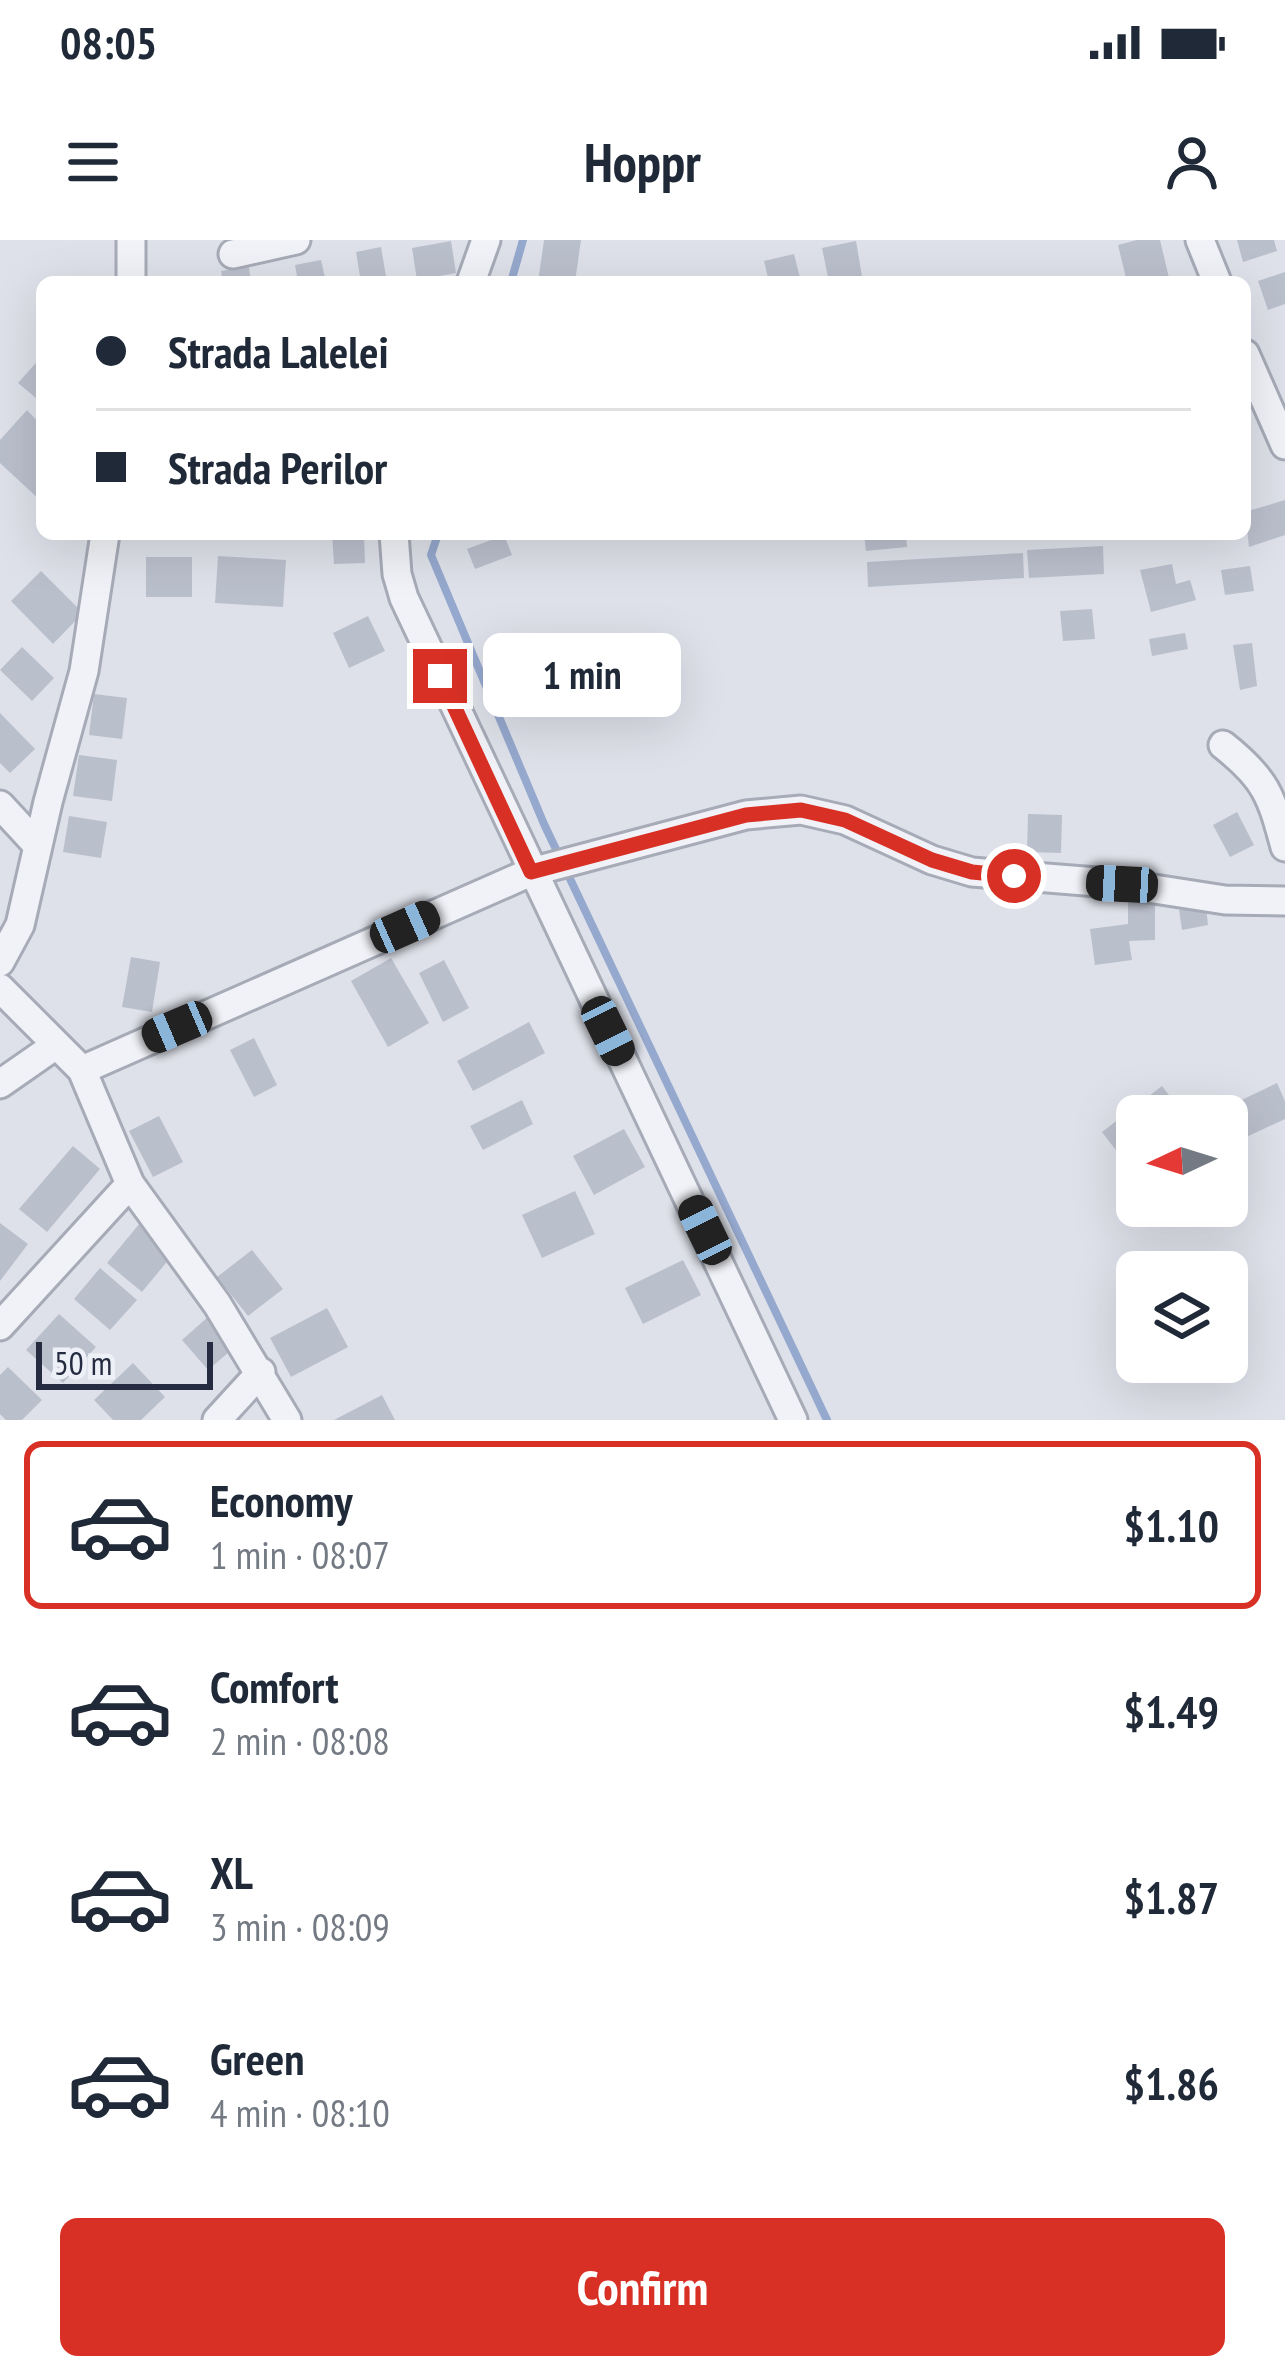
<!DOCTYPE html>
<meta charset="utf-8">
<style>
:root{--surface:#fff;--page:#f6f6f7;--text:#1f2937;--muted:#747a83;--line:#e0e1e3;--accent:#d93025}
body{margin:0;font-family:"PT Sans Narrow",sans-serif;background:var(--page);color:var(--text);height:100vh;display:flex;flex-direction:column;font-size:45px;white-space:nowrap}
*{box-sizing:border-box;margin:0}
p{font-size:39px;color:var(--muted)}
.icon{flex:none;width:66px;height:66px;fill:none;stroke:currentColor;stroke-width:2;stroke-linecap:round;stroke-linejoin:round}
.map{position:relative;height:1180px;overflow:hidden}
.details{display:flex;flex-direction:column;background:var(--surface);flex:1}
.details>*{flex:none}
.guide{position:absolute;left:36px;top:36px;width:1215px;height:264px;border-radius:18px;box-shadow:0 12px 48px #0002;display:grid;align-content:center;height:264px;padding:0 60px;background:var(--surface)}
.needle{width:78px;rotate:266deg}
.buttons{position:absolute;left:1116px;top:855px;display:grid;gap:24px}
.buttons a{display:grid;place-items:center;width:132px;height:132px;border-radius:18px;background:var(--surface);box-shadow:0 12px 48px #0002;font-size:60px}
.scale{position:absolute;left:36px;bottom:30px;width:177px;box-sizing:border-box;padding-left:12px;border:6px solid #252c41;border-top:0;font-size:33px;line-height:42px;white-space:nowrap;color:#252c41;-webkit-text-stroke:9px #edf0f6;paint-order:stroke}
.end{position:absolute;width:54px;height:54px;margin:-27px;border:15px solid #d93025;background:#fff;box-shadow:0 0 0 6px #fff}
.from{border-radius:50%}
.bubble{position:absolute;height:84px;border-radius:18px;background:var(--surface);box-shadow:0 12px 48px #0002;font-size:39px;font-weight:700;line-height:84px;text-align:center}
.car{position:absolute;width:36px;height:72px;margin:-36px -18px;border-radius:15px;box-shadow:0 0 9px 3px #0007;background:linear-gradient(#222 24%,#8ab4d8 0 40%,#222 0 76%,#8ab4d8 0 86%,#222 0)}
.guide b{display:flex;align-items:center;gap:42px;height:114px;font-size:45px}
.guide b+b{border-top:3px solid var(--line)}
.guide i{width:30px;height:30px;background:var(--text)}
ul{padding:21px 0 0;list-style:none}
li{display:flex;align-items:center;gap:36px;height:168px;margin:0 24px 18px;padding:0 36px;border:6px solid transparent;border-radius:18px}
li div{flex:1}
li b{display:block;font-size:45px}
li em{font-style:normal;font-weight:700}
li.selected{border-color:var(--accent)}
li>.icon{width:108px;height:108px;stroke-width:1.5}
.action{display:flex;gap:24px;margin-top:auto;padding:24px 60px}
.action a{flex:1;height:138px;border-radius:18px;background:var(--accent);color:#fff;font-size:48px;font-weight:700;line-height:138px;text-align:center}
.status{display:flex;justify-content:space-between;align-items:center;height:84px;padding:0 60px;background:var(--surface);direction:ltr}
.status svg{height:33px;fill:currentColor}
header{display:flex;justify-content:space-between;align-items:center;height:156px;padding:0 60px;background:var(--surface);font-size:54px;font-weight:700}
.map>svg:first-child{display:block}
.lines{fill:none;stroke-linecap:round;stroke-linejoin:round}
.stream{stroke:#95a8cd;stroke-width:8}
.building{fill:#babfcc}
.minor-casing{stroke:#a6abb7;stroke-width:33}
.minor{stroke:#f1f2f7;stroke-width:27}
.route{stroke:#d93025;stroke-width:15}
</style>
<div class="status"><b>08:05</b><svg viewBox="0 0 49 12"><path d="M0 12V9h3v3zM5 12V6h3v6zM10 12V3h3v9zM15 12V0h3v12zM26 1h20v11H26zM47 4h2v5h-2z"/></svg></div>
<header><svg class="icon" aria-label="menu" viewBox="0 0 24 24"><path d="M4 6h16M4 12h16M4 18h16"/></svg>Hoppr<svg class="icon" aria-label="person" viewBox="0 0 24 24"><circle cx="12" cy="8" r="4"/><path d="M4 21q1-7 8-7t8 7"/></svg></header>
<div class="map">
<svg width="1285" height="1180" viewBox="0 0 1285 1180">
<rect width="100%" height="100%" fill="#dee1e9"/>
<g class="lines">
<path class="stream" d="M 511,42 L 523,0
M 438,294 L 431,315 L 544,584 L 827,1180"/>
</g>
<path class="building" d="M 544,0 L 581,0 L 575,42 L 538,42 Z
M 1137,0 L 1160,0 L 1170,42 L 1127,42 L 1118,5 Z
M 1237,0 L 1274,0 L 1277,11 L 1243,22 Z
M 451,1 L 456,33 L 417,40 L 412,8 Z
M 856,1 L 862,36 L 829,42 L 822,8 Z
M 381,7 L 387,42 L 361,42 L 356,12 Z
M 794,14 L 801,42 L 769,42 L 764,21 Z
M 321,20 L 326,42 L 298,42 L 295,25 Z
M 249,27 L 251,42 L 223,42 L 221,31 Z
M 1285,32 L 1285,64 L 1268,70 L 1258,41 Z
M 42,116 L 42,163 L 18,143 Z
M 27,170 L 42,186 L 42,262 L 0,223 L 0,200 Z
M 1285,260 L 1285,295 L 1249,307 L 1245,272 Z
M 332,294 L 364,294 L 365,323 L 334,324 Z
M 864,294 L 906,294 L 907,307 L 866,311 Z
M 504,295 L 512,315 L 475,329 L 467,309 Z
M 1103,306 L 1104,334 L 1029,338 L 1027,310 Z
M 1023,313 L 1024,338 L 868,347 L 867,322 Z
M 218,316 L 286,320 L 283,367 L 215,363 Z
M 146,317 L 192,317 L 192,357 L 146,357 Z
M 1172,324 L 1176,344 L 1190,340 L 1196,360 L 1151,372 L 1140,330 Z
M 1250,326 L 1254,351 L 1225,355 L 1221,330 Z
M 41,331 L 83,373 L 53,404 L 11,361 Z
M 1092,369 L 1095,399 L 1063,401 L 1060,371 Z
M 368,376 L 385,411 L 349,428 L 333,393 Z
M 1185,393 L 1188,409 L 1152,416 L 1149,399 Z
M 1252,403 L 1257,446 L 1240,450 L 1233,405 Z
M 22,407 L 54,438 L 32,461 L 0,430 Z
M 94,454 L 127,458 L 122,499 L 89,495 Z
M 0,473 L 35,509 L 10,533 L 0,523 Z
M 79,515 L 117,520 L 112,561 L 73,556 Z
M 1237,572 L 1254,605 L 1230,617 L 1213,585 Z
M 1028,574 L 1062,575 L 1061,613 L 1027,612 Z
M 69,576 L 107,582 L 101,618 L 63,612 Z
M 1155,661 L 1155,700 L 1129,701 L 1132,720 L 1095,725 L 1090,689 L 1128,684 L 1128,662 Z
M 1206,666 L 1208,685 L 1182,690 L 1179,670 Z
M 131,717 L 160,722 L 152,772 L 122,767 Z
M 391,718 L 429,783 L 388,807 L 351,741 Z
M 444,720 L 469,768 L 443,782 L 419,733 Z
M 529,782 L 545,813 L 473,851 L 457,821 Z
M 254,798 L 277,845 L 254,857 L 230,810 Z
M 1277,843 L 1285,861 L 1285,879 L 1227,906 L 1227,876 L 1208,876 Z
M 1162,846 L 1185,876 L 1137,876 L 1137,919 L 1128,926 L 1102,892 Z
M 522,860 L 533,884 L 483,910 L 470,886 Z
M 159,876 L 183,922 L 153,937 L 129,891 Z
M 624,889 L 645,927 L 594,955 L 573,916 Z
M 73,906 L 100,929 L 47,992 L 19,969 Z
M 575,951 L 595,994 L 542,1018 L 522,975 Z
M 0,983 L 28,1004 L 0,1041 Z
M 140,983 L 175,1012 L 142,1052 L 107,1023 Z
M 252,1010 L 283,1049 L 248,1076 L 217,1037 Z
M 683,1020 L 701,1055 L 643,1084 L 625,1048 Z
M 100,1028 L 137,1060 L 110,1090 L 74,1059 Z
M 327,1068 L 348,1107 L 291,1137 L 270,1098 Z
M 59,1074 L 96,1107 L 63,1143 L 26,1110 Z
M 209,1076 L 236,1106 L 208,1130 L 182,1100 Z
M 133,1123 L 165,1157 L 141,1180 L 113,1180 L 94,1160 Z
M 8,1127 L 42,1160 L 22,1180 L 6,1180 L 0,1174 L 0,1135 Z
M 382,1155 L 395,1180 L 334,1180 Z"/>
<g class="lines">
<g class="minor-casing">
<path id="minor" d="M 131,0 L 131,42
M 1200,0 L 1217,42
M 233,14 L 296,0
M 471,42 L 486,0
M 1245,114 L 1285,205
M 394,294 L 397,334 L 404,358 L 793,1180
M 1223,505 C 1266,539 1271,555 1285,607
M 0,565 L 38,606
M 0,722 L 20,685 L 48,562 L 84,431 L 105,294
M 0,748 L 82,830 L 130,944 L 217,1064 L 287,1180
M 82,830 L 531,632 L 746,575 L 801,570 L 845,580 L 932,620 L 972,632 L 1122,644 L 1225,660 L 1285,661
M 0,844 L 56,805
M 0,1086 L 130,944
M 217,1180 L 261,1132"/>
</g>
<use href="#minor" class="minor"/>
</g>
<g class="lines">
<path class="route" d="M 440,436 L 531,632 L 746,575 L 801,570 L 845,580 L 932,620 L 972,632 L 1014,636"/>
</g>
</svg>
<div class="buttons">
<a><svg class="needle" viewBox="-14 -14 28 28"><path d="M0-13l5 13h-10z" fill="#e53935"/><path d="M0 13l5-13h-10z" fill="#747a83"/></svg></a>
<a><svg class="icon" aria-label="layers" viewBox="0 0 24 24"><path d="M12 4l9 5-9 5-9-5zM3 14l9 5 9-5"/></svg></a>
</div>
<div class="scale">50 m</div>
<i class="end from" style="left:1014px;top:636px"></i>
<i class="end" style="left:440px;top:436px"></i>
<div class="bubble" style="left:483px;top:393px;width:198px">1 min</div>
<i class="car" style="left:1122px;top:644px;rotate:273deg"></i>
<i class="car" style="left:405px;top:687px;rotate:66deg"></i>
<i class="car" style="left:177px;top:787px;rotate:247deg"></i>
<i class="car" style="left:608px;top:791px;rotate:154deg"></i>
<i class="car" style="left:705px;top:990px;rotate:334deg"></i>
<div class="guide">
<b><i class="from"></i>Strada Lalelei</b>
<b><i></i>Strada Perilor</b>
</div>
</div>
<section class="details">
<ul>
<li class="selected"><svg class="icon" aria-label="car" viewBox="0 0 24 24"><path d="M5 17H2v-5l4-1 3-4h7l3 4 3 1v5h-3M9 17h6M6 11h13"/><circle cx="7" cy="17" r="2"/><circle cx="17" cy="17" r="2"/></svg><div><b>Economy</b><p>1 min · 08:07</p></div><em>$1.10</em></li>
<li><svg class="icon" aria-label="car" viewBox="0 0 24 24"><path d="M5 17H2v-5l4-1 3-4h7l3 4 3 1v5h-3M9 17h6M6 11h13"/><circle cx="7" cy="17" r="2"/><circle cx="17" cy="17" r="2"/></svg><div><b>Comfort</b><p>2 min · 08:08</p></div><em>$1.49</em></li>
<li><svg class="icon" aria-label="car" viewBox="0 0 24 24"><path d="M5 17H2v-5l4-1 3-4h7l3 4 3 1v5h-3M9 17h6M6 11h13"/><circle cx="7" cy="17" r="2"/><circle cx="17" cy="17" r="2"/></svg><div><b>XL</b><p>3 min · 08:09</p></div><em>$1.87</em></li>
<li><svg class="icon" aria-label="car" viewBox="0 0 24 24"><path d="M5 17H2v-5l4-1 3-4h7l3 4 3 1v5h-3M9 17h6M6 11h13"/><circle cx="7" cy="17" r="2"/><circle cx="17" cy="17" r="2"/></svg><div><b>Green</b><p>4 min · 08:10</p></div><em>$1.86</em></li>
</ul>
<div class="action"><a>Confirm</a></div>
</section>
